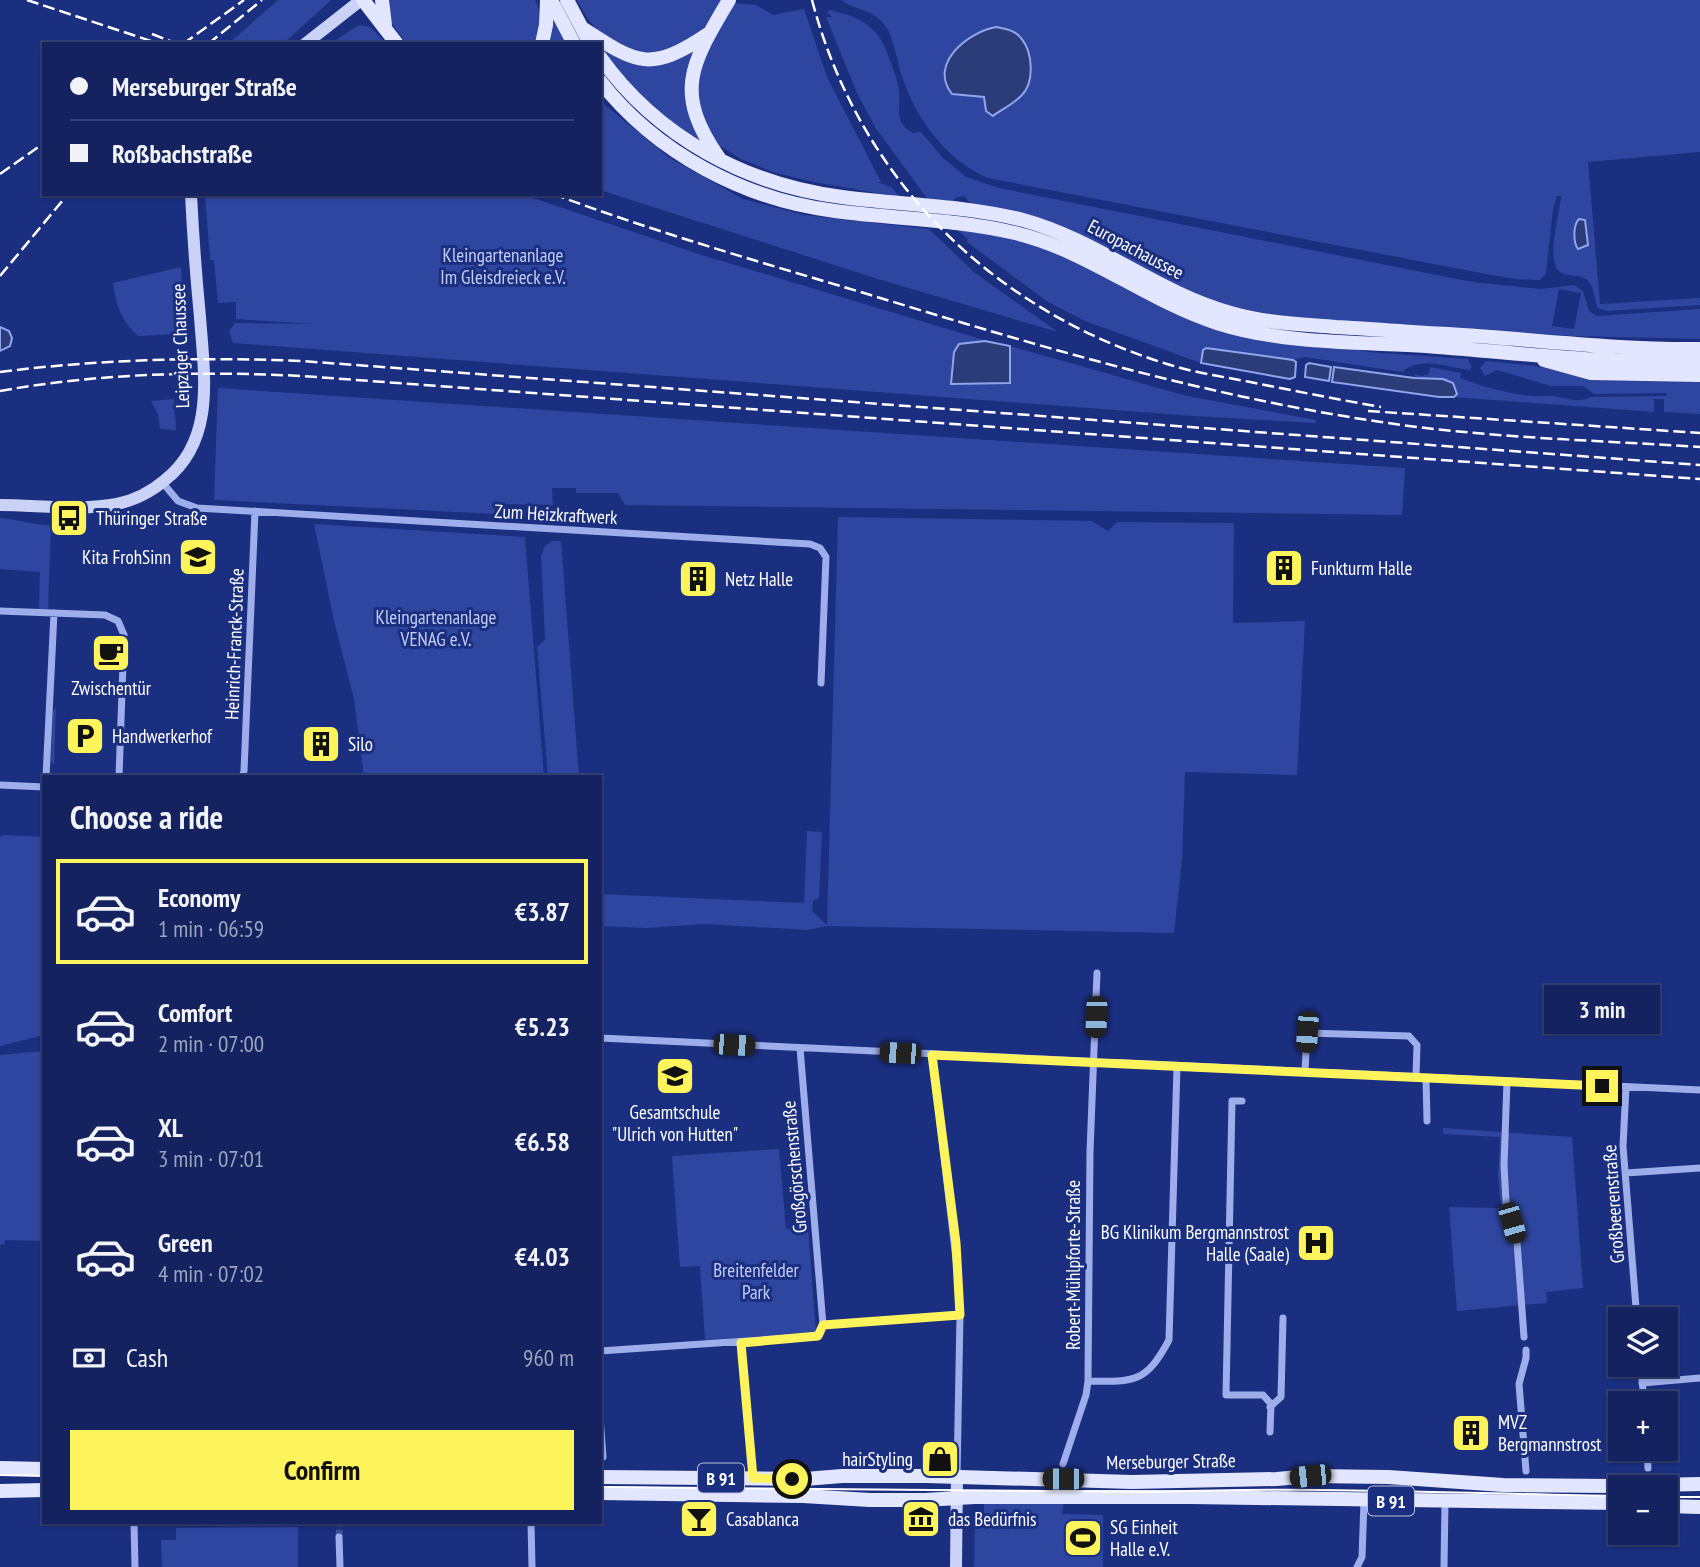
<!DOCTYPE html>
<meta charset="utf-8">
<style>
:root{--surface:#142360;--page:#1d2b66;--text:#f1f3f6;--muted:#9da4bd;--line:#334075;--accent:#fcf45a}
body{margin:0;font-family:"PT Sans Narrow",sans-serif;background:var(--page);color:var(--text);height:100vh;display:flex;flex-direction:column;font-size:26px;white-space:nowrap}
*{box-sizing:border-box;margin:0}
p{font-size:23px;color:var(--muted)}
.icon{flex:none;width:38px;height:38px;fill:none;stroke:currentColor;stroke-width:2;stroke-linecap:round;stroke-linejoin:round}
.map{position:relative;flex:1;overflow:hidden}
.side{position:absolute;left:42px;top:775px;width:560px;height:749px;display:flex;flex-direction:column;background:var(--surface);border-radius:0px;box-shadow:0 2px 5px #0004,0 0 0 2px var(--line)}
.side>*{flex:none}
.top-card{position:absolute;left:42px;top:42px;width:560px;height:154px;border-radius:0px;box-shadow:0 2px 5px #0004,0 0 0 2px var(--line);display:grid;align-content:center;height:154px;padding:0 28px;background:var(--surface)}
.fabs{position:absolute;left:1608px;top:1307px;display:grid;gap:14px}
.fabs a{display:grid;place-items:center;width:70px;height:70px;border-radius:0px;background:var(--surface);box-shadow:0 2px 5px #0004,0 0 0 2px var(--line);font-size:35px}
.end{position:absolute;width:32px;height:32px;margin:-16px;border:9px solid #fcf45a;background:#111;box-shadow:0 0 0 4px #111}
.from{border-radius:50%}
.bubble{position:absolute;height:49px;border-radius:0px;background:var(--surface);box-shadow:0 2px 5px #0004,0 0 0 2px var(--line);font-size:23px;font-weight:800;line-height:49px;text-align:center}
.car{position:absolute;width:21px;height:42px;margin:-21px -10px;border-radius:9px;box-shadow:0 0 5px 2px #0007;background:linear-gradient(#222 24%,#8ab4d8 0 40%,#222 0 76%,#8ab4d8 0 86%,#222 0)}
.top-card b{display:flex;align-items:center;gap:24px;height:66px;font-size:26px}
.top-card b+b{border-top:2px solid var(--line)}
.top-card i{width:18px;height:18px;background:var(--text)}
ul{padding:0;list-style:none}
li{display:flex;align-items:center;gap:21px;height:105px;margin:0 14px 10px;padding:0 14px;border:4px solid transparent;border-radius:0px}
li div{flex:1}
li b{display:block;font-size:26px}
li em{font-style:normal;font-weight:800}
li.current{border-color:var(--accent)}
li>.icon{width:63px;height:63px;stroke-width:1.5}
h2{padding:0 28px;font-size:32px;line-height:84px}
.pay{display:flex;align-items:center;gap:18px;height:77px;padding:0 28px;font-size:26px}
.pay p{margin-inline-start:auto}
.action{display:flex;gap:14px;margin-top:auto;padding:14px 28px}
.action a{flex:1;height:80px;border-radius:0px;background:var(--accent);color:#111;font-size:28px;font-weight:800;line-height:80px;text-align:center}
.map>svg:first-child{display:block}
.green{fill:#2e469f;fill-rule:evenodd}
.water{fill:#2c3c79;stroke:#91a5ec;stroke-width:2}
.lines{fill:none;stroke-linecap:round;stroke-linejoin:round}
.street-tunnel{stroke:#3d4e93;stroke-width:7;stroke-dasharray:7 3.5;stroke-linecap:butt}
.street{stroke:#9eaeea;stroke-width:7}
.secondary{stroke:#cad2f7;stroke-width:12}
.primary{stroke:#e2e6fe;stroke-width:14}
.tram{stroke:#fff;stroke-width:2}
.rail{stroke:#fff;stroke-width:2.5;stroke-dasharray:12 5;stroke-linecap:butt}
.route{stroke:#fcf45a;stroke-width:9}
.labels{text-anchor:middle;dominant-baseline:central;stroke-width:6;stroke-linejoin:round;paint-order:stroke}
.shield{fill:#1b2f80;stroke:#bbc1d9;stroke-width:2}
.shield-label{font-size:18px;font-weight:bold;fill:#fff}
.street-label{font-size:19px;fill:#fff;stroke:#1b2f80}
.park-label{font-size:19px;fill:#c3cef8;stroke:#1b2f80}
.poi-label{font-size:19px;fill:#fff;stroke:#1b2f80;text-anchor:start}
</style>
<div class="map">
<svg width="1700" height="1567" viewBox="0 0 1700 1567">
<rect width="100%" height="100%" fill="#1b2f80"/>
<path class="green" d="M 278,0 L 331,0 L 283,44 L 228,44 Z
M 390,0 L 535,0 C 542,12 540,29 535,44 L 407,44 L 388,18 Z
M 577,0 L 722,0 C 715,11 708,28 697,35 C 649,68 601,51 577,0 Z
M 841,0 L 1700,0 L 1700,152 L 1588,162 L 1600,304 L 1700,298 L 1700,305 L 1607,311 L 1598,308 C 1594,300 1595,290 1589,282 C 1581,272 1568,279 1559,271 C 1546,259 1560,212 1561,196 L 1557,196 L 1553,209 L 1546,274 L 1540,280 L 1515,279 L 1475,272 L 988,178 C 946,161 914,116 901,73 C 896,58 894,35 883,23 C 872,9 854,10 841,0 ZM 996,27 C 1005,29 1015,30 1021,38 C 1033,52 1035,83 1021,96 C 1013,104 1001,109 992,116 L 986,111 L 984,97 L 952,93 C 928,64 967,32 996,27 Z
M 732,3 L 756,5 L 773,15 L 804,9 L 827,77 L 881,182 L 877,182 L 891,187 L 900,197 L 819,183 L 776,173 L 741,159 L 718,145 L 697,114 L 697,69 Z
M 829,10 C 865,18 880,28 891,63 C 894,72 898,81 899,90 C 901,108 893,122 913,133 L 921,132 L 943,158 L 966,177 L 999,188 L 1472,282 L 1541,289 L 1574,285 L 1583,291 L 1589,311 L 1597,316 L 1700,309 L 1700,339 L 1573,336 L 1302,318 L 1251,311 L 1204,298 L 1148,272 L 1091,240 L 1045,220 L 971,204 L 964,196 L 955,198 L 952,202 L 929,201 L 875,127 L 857,93 L 826,17 L 833,17 L 827,13 ZM 1559,289 L 1581,293 L 1574,329 L 1552,326 Z
M 551,14 L 568,44 L 546,44 Z
M 359,25 L 370,27 L 387,44 L 330,44 Z
M 600,45 L 621,56 L 696,48 L 691,63 L 701,137 L 697,141 C 659,116 628,84 600,48 Z
M 600,101 L 670,158 L 743,199 L 804,215 L 929,229 L 975,273 L 1058,332 L 878,279 L 600,190 Z
M 205,194 L 521,194 L 702,255 L 984,340 L 985,341 L 959,344 L 954,352 L 952,384 L 1010,383 L 1010,346 L 1187,396 L 1316,420 L 1315,423 L 1194,416 L 233,343 L 229,331 L 235,323 L 315,324 L 236,319 L 236,302 L 218,303 L 214,260 L 210,260 Z
M 954,227 L 1030,241 L 1074,259 L 1103,277 L 1156,304 L 1368,352 L 1468,359 L 1472,367 L 1470,370 C 1445,368 1424,355 1402,372 L 1305,357 L 1293,360 L 1206,348 L 1203,350 L 1201,363 L 1085,321 L 1048,302 L 967,242 L 968,239 Z
M 181,267 L 184,328 L 177,334 L 138,336 C 121,320 116,306 113,283 Z
M 1486,361 L 1528,365 L 1569,372 L 1700,380 L 1700,414 L 1664,412 L 1664,399 L 1654,399 L 1654,412 L 1454,397 L 1457,391 C 1448,376 1431,379 1414,378 L 1415,374 L 1422,376 L 1429,374 L 1430,367 L 1461,373 L 1460,378 C 1483,387 1506,393 1530,396 C 1539,397 1550,395 1558,397 C 1569,399 1580,403 1590,397 L 1667,396 L 1666,393 L 1594,394 L 1583,386 L 1551,386 L 1497,370 L 1485,376 L 1480,368 Z
M 218,388 L 1405,468 L 1402,515 L 625,505 L 618,493 L 576,493 L 576,488 L 552,488 L 553,505 L 498,504 L 497,514 L 214,500 Z
M 174,399 L 176,430 L 160,429 L 158,414 L 151,401 Z
M 838,517 L 1092,521 L 1108,531 L 1117,522 L 1234,523 L 1233,623 L 1305,621 L 1297,775 L 1185,772 L 1182,860 L 1174,933 L 827,926 L 808,930 L 704,924 L 647,928 L 600,926 L 600,894 L 804,903 L 807,831 L 822,832 L 819,898 L 813,901 L 812,911 L 827,925 Z
M 0,518 C 17,519 32,525 49,525 L 51,528 L 48,609 L 39,609 L 40,572 L 0,569 Z
M 314,524 L 525,537 L 544,777 L 364,777 L 354,699 L 334,621 Z
M 552,541 L 561,541 L 579,777 L 548,777 L 537,647 L 545,640 L 541,556 L 545,546 Z
M 56,707 L 54,765 L 51,761 L 53,712 Z
M 4,835 L 44,837 L 44,1035 L 0,1046 L 0,836 Z
M 44,1051 L 44,1241 L 5,1240 L 4,1244 L 0,1245 L 0,1055 Z
M 1443,1128 L 1572,1137 L 1583,1288 L 1546,1292 L 1547,1303 L 1457,1311 L 1449,1207 L 1501,1208 L 1498,1174 L 1500,1137 L 1443,1134 Z
M 779,1149 L 786,1229 L 808,1227 L 816,1333 L 705,1340 L 700,1266 L 680,1267 L 672,1156 Z
M 1064,1501 L 1062,1514 L 1103,1515 L 1103,1567 L 974,1567 L 975,1516 L 976,1513 L 984,1513 L 984,1502 Z
M 298,1527 L 298,1567 L 162,1567 L 161,1540 L 176,1540 L 176,1528 Z"/>
<path class="water" d="M 996,27 C 1005,29 1015,30 1021,38 C 1033,52 1035,83 1021,96 C 1013,104 1001,110 993,116 L 986,111 L 984,97 L 952,94 C 928,64 968,32 996,27 Z
M 1579,219 L 1585,220 L 1588,245 L 1578,249 C 1573,242 1573,225 1579,219 Z
M 0,327 L 9,331 L 12,338 L 10,346 L 0,351 Z
M 985,341 L 1010,346 L 1010,383 L 951,384 L 954,352 L 959,344 Z
M 1206,348 L 1293,360 L 1296,362 L 1295,377 L 1290,379 L 1201,363 L 1203,350 Z
M 1309,363 L 1331,367 L 1329,381 L 1305,377 L 1306,365 Z
M 1334,367 L 1414,378 L 1443,379 L 1453,383 L 1457,394 L 1454,397 L 1439,397 L 1332,382 Z"/>
<g class="lines">
<path class="street-tunnel" d="M 339,1537 L 340,1522"/>
<path class="street" d="M 162,482 L 178,501 L 197,508 L 810,544 L 820,548 L 826,557 L 821,683
M 0,611 L 105,615 L 118,621 L 124,635 L 119,777
M 46,777 L 54,613
M 242,777 L 244,771 L 255,511
M 0,785 L 44,787
M 600,1038 L 1700,1090
M 800,1048 L 823,1325
M 932,1055 L 958,1276 L 960,1315 L 957,1476
M 1305,1071 L 1307,1033 L 1409,1036 L 1417,1045 L 1416,1077
M 1426,1078 L 1427,1121
M 1507,1081 L 1504,1165 L 1506,1202 L 1517,1242 L 1524,1337
M 1626,1087 L 1623,1146 L 1637,1320
M 1242,1101 L 1232,1101 L 1226,1395 L 1263,1395 L 1271,1404 L 1270,1432
M 1626,1173 L 1700,1168
M 741,1343 L 753,1478
M 1526,1350 L 1526,1358 L 1519,1384 L 1526,1471
M 600,1351 L 818,1336 L 823,1325 L 960,1315
M 1641,1365 L 1644,1404
M 1088,1381 C 1134,1382 1146,1383 1169,1340 L 1177,1066
M 1642,1383 L 1700,1378
M 1270,1407 L 1281,1397 L 1283,1318
M 600,1416 L 603,1457
M 1647,1449 L 1648,1468
M 1063,1464 L 1086,1395 L 1088,1381 L 1090,1152 L 1097,973
M 134,1522 L 135,1567
M 531,1522 L 532,1567
M 339,1537 L 340,1567
M 1357,1567 L 1362,1557 L 1364,1501
M 1444,1567 L 1445,1501"/>
<path class="secondary" d="M 305,44 L 361,0
M 0,505 C 37,505 82,511 117,504 C 135,500 151,492 165,480 C 216,440 204,374 200,317 C 196,276 193,235 191,194
M 956,1567 L 957,1476"/>
<path class="primary" d="M 363,0 L 397,44
M 382,0 L 385,25
M 551,0 L 574,44
M 567,0 L 586,36
M 582,28 C 637,64 650,73 708,34
M 542,44 L 546,25 L 547,0
M 600,57 C 657,137 746,185 842,197 C 902,205 964,205 1023,220 C 1097,240 1157,293 1231,313 C 1265,323 1301,324 1336,327 C 1373,329 1410,332 1448,334 C 1531,339 1616,350 1700,349
M 600,81 C 656,153 745,200 835,211 C 894,219 956,219 1015,233 C 1087,250 1146,300 1217,323 C 1283,344 1357,342 1426,346 C 1517,353 1609,364 1700,362
M 719,158 C 673,92 691,64 729,0
M 1544,360 L 1591,373 L 1700,375
M 0,1468 L 44,1469
M 600,1477 L 805,1479 L 842,1476 L 926,1476 L 1132,1482 L 1277,1479 L 1310,1476 L 1388,1477 L 1503,1485 L 1612,1486 L 1700,1484
M 0,1491 L 44,1490
M 600,1493 L 803,1496 L 870,1500 L 925,1500 L 974,1497 L 1191,1497 L 1620,1503
M 1666,1506 L 1700,1507"/>
<path class="tram" d="M 0,1475 L 44,1476
M 600,1487 L 1161,1492 C 1314,1486 1467,1494 1620,1496
M 1666,1497 L 1700,1497"/>
<path class="rail" d="M 27,0 L 160,44
M 812,0 C 859,179 992,310 1167,364 C 1192,372 1219,376 1245,381 C 1290,390 1335,399 1381,407
M 152,34 L 178,44
M 183,44 L 244,0
M 208,44 L 262,0
M 0,174 L 44,143
M 553,194 C 655,232 760,262 864,293 C 1034,345 1205,396 1381,422 C 1486,438 1594,440 1700,447
M 0,276 L 68,194
M 0,372 C 102,359 199,357 302,361 L 1700,465
M 0,391 C 100,373 201,371 302,376 L 1700,479
M 1368,411 L 1700,433"/>
</g>
<g class="lines">
<path class="route" d="M 792,1479 L 753,1478 L 741,1343 L 818,1336 L 823,1325 L 960,1315 L 956,1243 L 932,1055 L 1602,1086"/>
</g>
<defs>
<g id="bus-square" transform="scale(2.0125)"><rect x="-9" y="-9" width="18" height="18" rx="4" fill="#fcf45a" stroke="#1b2f80"/><path d="M-5-6H5V4H4V6H2V4H-2V6H-4V4H-5ZM-3.5-4V0h7V-4ZM-3.5 1.2v1.5H-2V1.2ZM2 1.2v1.5H3.5V1.2Z" fill="#111"/></g>
<g id="school-square" transform="scale(2.0125)"><rect x="-9" y="-9" width="18" height="18" rx="4" fill="#fcf45a" stroke="#1b2f80"/><path d="M0-5L7-2L0 1L-7-2ZM-4 1L0 2.5L4 1V4Q0 6-4 4Z" fill="#111"/></g>
<g id="building-square" transform="scale(2.0125)"><rect x="-9" y="-9" width="18" height="18" rx="4" fill="#fcf45a" stroke="#1b2f80"/><path d="M-4-6H4V6H1V3H-1V6H-4ZM-2.5-4.3h1.7v1.8h-1.7ZM.8-4.3h1.7v1.8H.8ZM-2.5-1h1.7V.8h-1.7ZM.8-1h1.7V.8H.8Z" fill="#111"/></g>
<g id="cafe-square" transform="scale(2.0125)"><rect x="-9" y="-9" width="18" height="18" rx="4" fill="#fcf45a" stroke="#1b2f80"/><path d="M-5.5-4.5H6V0H3Q3 3.5 0 3.5H-2.5Q-5.5 3.5-5.5 0ZM3-3.2v2h1.7v-2ZM-6 4.5H4V6H-6Z" fill="#111"/></g>
<g id="parking-square" transform="scale(2.0125)"><rect x="-9" y="-9" width="18" height="18" rx="4" fill="#fcf45a" stroke="#1b2f80"/><path d="M-3.5-5.5H1a3.5 3.5 0 0 1 0 7H-1V5.5H-3.5ZM-1-3.4V-.6H.8a1.4 1.4 0 0 0 0-2.8Z" fill="#111"/></g>
<g id="hospital-square" transform="scale(2.0125)"><rect x="-9" y="-9" width="18" height="18" rx="4" fill="#fcf45a" stroke="#1b2f80"/><path d="M-5-5h3v3.5h4V-5h3V5h-3V1.5h-4V5h-3Z" fill="#111"/></g>
<g id="shop-square" transform="scale(2.0125)"><rect x="-9" y="-9" width="18" height="18" rx="4" fill="#fcf45a" stroke="#1b2f80"/><path d="M-5-2.5h2.3a2.7 3.5 0 0 1 5.4 0H5L5.5 6h-11ZM-1.5-2.5h3a1.5 2.3 0 0 0-3 0Z" fill="#111"/></g>
<g id="bar-square" transform="scale(2.0125)"><rect x="-9" y="-9" width="18" height="18" rx="4" fill="#fcf45a" stroke="#1b2f80"/><path d="M-6-5H6L.8 .8V4.5H3.5V6h-7V4.5H-.8V.8Z" fill="#111"/></g>
<g id="museum-square" transform="scale(2.0125)"><rect x="-9" y="-9" width="18" height="18" rx="4" fill="#fcf45a" stroke="#1b2f80"/><path d="M0-6L6-3V-2H-6V-3ZM-5-1h2V3h-2ZM-1-1h2V3h-2ZM3-1h2V3H3ZM-6 4H6V6H-6Z" fill="#111"/></g>
<g id="stadium-square" transform="scale(2.0125)"><rect x="-9" y="-9" width="18" height="18" rx="4" fill="#fcf45a" stroke="#1b2f80"/><path d="M0-5a6.5 5 0 1 0 0 10a6.5 5 0 1 0 0-10ZM-3.5-1.8h7v3.6h-7Z" fill="#111"/></g>
</defs>
<g fill-rule="evenodd">
<use href="#bus-square" x="69" y="518"/>
<use href="#school-square" x="198" y="557"/>
<use href="#building-square" x="1284" y="568"/>
<use href="#building-square" x="698" y="579"/>
<use href="#cafe-square" x="111" y="653"/>
<use href="#parking-square" x="85" y="736"/>
<use href="#building-square" x="321" y="744"/>
<use href="#school-square" x="675" y="1076"/>
<use href="#hospital-square" x="1316" y="1243"/>
<use href="#building-square" x="1471" y="1433"/>
<use href="#shop-square" x="940" y="1459"/>
<use href="#bar-square" x="699" y="1519"/>
<use href="#museum-square" x="921" y="1519"/>
<use href="#stadium-square" x="1083" y="1538"/>
</g>
<g class="labels">
<g class="shield">
<rect x="698" y="1463.5" width="46" height="29" rx="5"/>
<rect x="1368" y="1486.5" width="46" height="29" rx="5"/>
</g>
<g class="shield-label">
<text x="721" y="1478">B 91</text>
<text x="1391" y="1501">B 91</text>
</g>
<g class="street-label">
<text transform="translate(1136 249) rotate(28)">Europachaussee</text>
<text transform="translate(180 346) rotate(-92)">Leipziger Chaussee</text>
<text transform="translate(556 514) rotate(3)">Zum Heizkraftwerk</text>
<text transform="translate(234 644) rotate(-88)">Heinrich-Franck-Straße</text>
<text transform="translate(794 1167) rotate(-95)">Großgörschenstraße</text>
<text transform="translate(1613 1204) rotate(-94)">Großbeerenstraße</text>
<text transform="translate(1073 1265) rotate(-90)">Robert-Mühlpforte-Straße</text>
<text transform="translate(1171 1461) rotate(-1)">Merseburger Straße</text>
</g>
<g class="park-label">
<text x="503" y="255">Kleingartenanlage<tspan x="503" dy="22">Im Gleisdreieck e.V.</tspan></text>
<text x="436" y="617">Kleingartenanlage<tspan x="436" dy="22">VENAG e.V.</tspan></text>
<text x="756" y="1270">Breitenfelder<tspan x="756" dy="22">Park</tspan></text>
</g>
<g class="poi-label">
<text x="96" y="518">Thüringer Straße</text>
<text x="171" y="557" text-anchor="end">Kita FrohSinn</text>
<text x="1311" y="568">Funkturm Halle</text>
<text x="725" y="579">Netz Halle</text>
<text x="111" y="688" text-anchor="middle">Zwischentür</text>
<text x="112" y="736">Handwerkerhof</text>
<text x="348" y="744">Silo</text>
<text x="675" y="1112" text-anchor="middle">Gesamtschule<tspan x="675" dy="22">"Ulrich von Hutten"</tspan></text>
<text x="1289" y="1232" text-anchor="end">BG Klinikum Bergmannstrost<tspan x="1289" dy="22">Halle (Saale)</tspan></text>
<text x="1498" y="1422">MVZ<tspan x="1498" dy="22">Bergmannstrost</tspan></text>
<text x="913" y="1459" text-anchor="end">hairStyling</text>
<text x="726" y="1519">Casablanca</text>
<text x="948" y="1519">das Bedürfnis</text>
<text x="1110" y="1527">SG Einheit<tspan x="1110" dy="22">Halle e.V.</tspan></text>
</g>
</g>
</svg>
<div class="fabs">
<a><svg class="icon" aria-label="layers" viewBox="0 0 24 24"><path d="M12 4l9 5-9 5-9-5zM3 14l9 5 9-5"/></svg></a>
<a>+</a>
<a>−</a>
</div>
<i class="end from" style="left:792px;top:1479px"></i>
<i class="end" style="left:1602px;top:1086px"></i>
<div class="bubble" style="left:1544px;top:985px;width:116px">3 min</div>
<i class="car" style="left:1096px;top:1017px;rotate:182deg"></i>
<i class="car" style="left:1307px;top:1032px;rotate:184deg"></i>
<i class="car" style="left:734px;top:1045px;rotate:93deg"></i>
<i class="car" style="left:900px;top:1053px;rotate:273deg"></i>
<i class="car" style="left:1512px;top:1223px;rotate:164deg"></i>
<i class="car" style="left:1310px;top:1476px;rotate:264deg"></i>
<i class="car" style="left:1063px;top:1479px;rotate:270deg"></i>
<div class="top-card">
<b><i class="from"></i>Merseburger Straße</b>
<b><i></i>Roßbachstraße</b>
</div>
<section class="side">
<h2>Choose a ride</h2>
<ul>
<li class="current"><svg class="icon" aria-label="car" viewBox="0 0 24 24"><path d="M5 17H2v-5l4-1 3-4h7l3 4 3 1v5h-3M9 17h6M6 11h13"/><circle cx="7" cy="17" r="2"/><circle cx="17" cy="17" r="2"/></svg><div><b>Economy</b><p>1 min · 06:59</p></div><em>€3.87</em></li>
<li><svg class="icon" aria-label="car" viewBox="0 0 24 24"><path d="M5 17H2v-5l4-1 3-4h7l3 4 3 1v5h-3M9 17h6M6 11h13"/><circle cx="7" cy="17" r="2"/><circle cx="17" cy="17" r="2"/></svg><div><b>Comfort</b><p>2 min · 07:00</p></div><em>€5.23</em></li>
<li><svg class="icon" aria-label="car" viewBox="0 0 24 24"><path d="M5 17H2v-5l4-1 3-4h7l3 4 3 1v5h-3M9 17h6M6 11h13"/><circle cx="7" cy="17" r="2"/><circle cx="17" cy="17" r="2"/></svg><div><b>XL</b><p>3 min · 07:01</p></div><em>€6.58</em></li>
<li><svg class="icon" aria-label="car" viewBox="0 0 24 24"><path d="M5 17H2v-5l4-1 3-4h7l3 4 3 1v5h-3M9 17h6M6 11h13"/><circle cx="7" cy="17" r="2"/><circle cx="17" cy="17" r="2"/></svg><div><b>Green</b><p>4 min · 07:02</p></div><em>€4.03</em></li>
</ul>
<div class="pay"><svg class="icon" aria-label="cash" viewBox="0 0 24 24"><path d="M3 7h18v10H3z"/><circle cx="12" cy="12" r="2"/></svg>Cash<p>960 m</p></div>
<div class="action"><a>Confirm</a></div>
</section>
</div>
